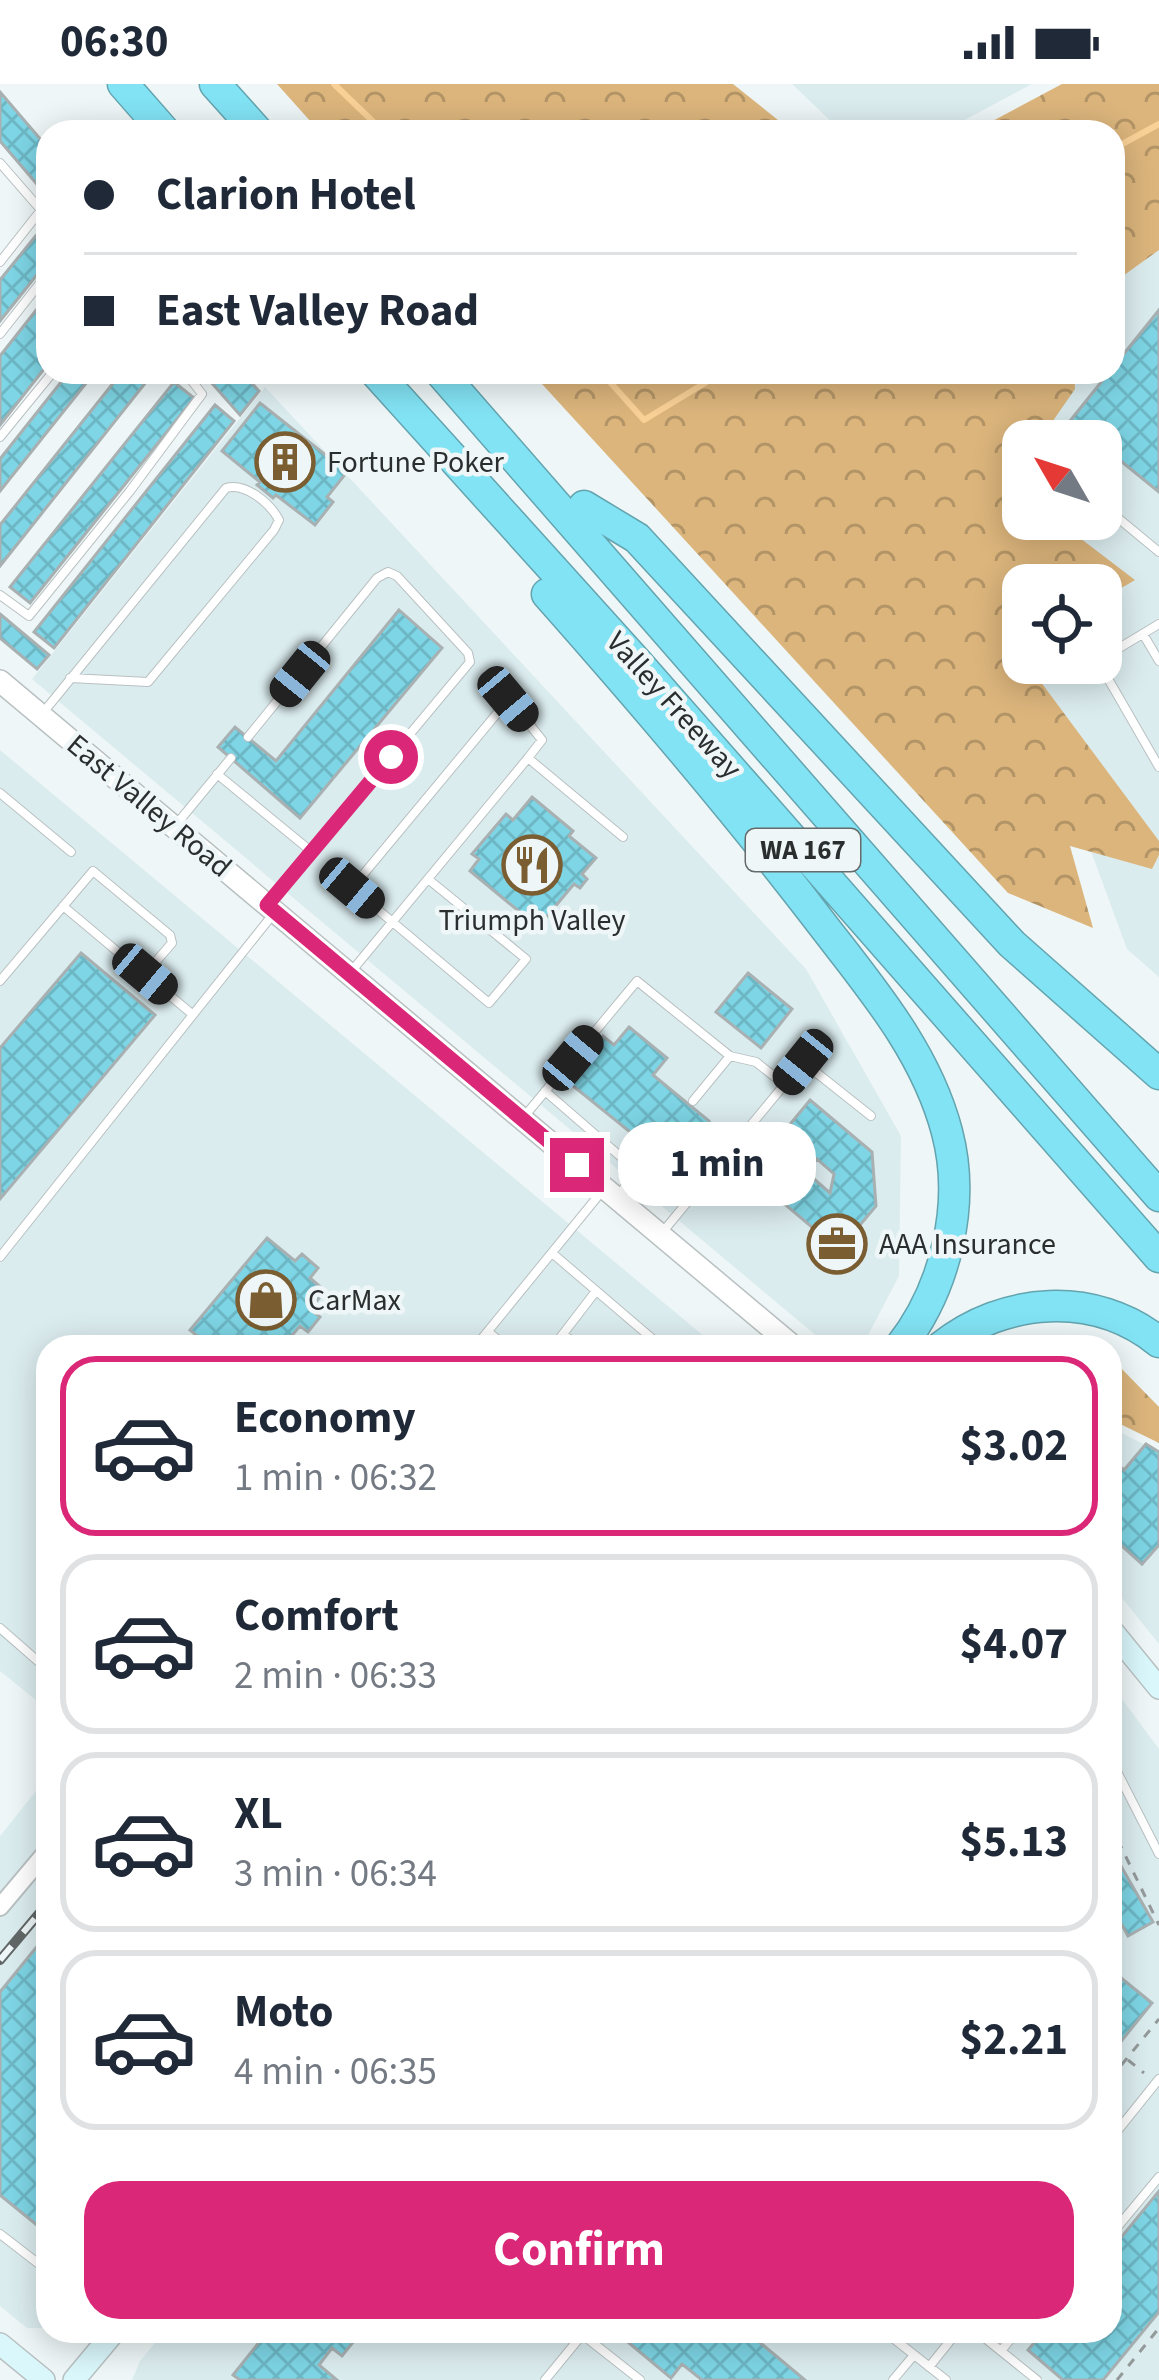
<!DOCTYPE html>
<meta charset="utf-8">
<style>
:root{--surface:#fff;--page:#f2f2f3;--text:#1f2937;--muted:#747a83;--line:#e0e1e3;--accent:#db2777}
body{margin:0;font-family:"Source Sans 3",sans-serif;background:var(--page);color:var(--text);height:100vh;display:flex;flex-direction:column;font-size:45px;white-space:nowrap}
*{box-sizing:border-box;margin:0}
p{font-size:39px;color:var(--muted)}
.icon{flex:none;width:66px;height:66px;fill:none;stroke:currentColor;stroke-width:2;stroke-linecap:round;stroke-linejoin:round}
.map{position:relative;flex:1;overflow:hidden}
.details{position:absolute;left:36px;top:1251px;width:1086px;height:1008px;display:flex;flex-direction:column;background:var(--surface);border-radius:36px;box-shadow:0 6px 30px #0003}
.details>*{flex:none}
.banner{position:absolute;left:36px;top:36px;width:1089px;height:264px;border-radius:36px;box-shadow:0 6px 30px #0003;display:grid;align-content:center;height:264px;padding:0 48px;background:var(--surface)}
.needle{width:78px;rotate:309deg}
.tools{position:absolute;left:1002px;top:336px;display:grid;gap:24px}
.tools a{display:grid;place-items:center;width:120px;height:120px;border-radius:24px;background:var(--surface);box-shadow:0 6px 30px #0003;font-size:60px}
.end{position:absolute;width:54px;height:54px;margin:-27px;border:15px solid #db2777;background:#fff;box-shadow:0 0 0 6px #fff}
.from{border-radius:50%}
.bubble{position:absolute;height:84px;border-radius:36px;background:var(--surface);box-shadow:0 6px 30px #0003;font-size:39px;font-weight:700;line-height:84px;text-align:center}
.car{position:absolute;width:36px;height:72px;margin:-36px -18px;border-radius:15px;box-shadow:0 0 9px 3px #0007;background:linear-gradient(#222 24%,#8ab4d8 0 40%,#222 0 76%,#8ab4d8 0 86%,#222 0)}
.banner b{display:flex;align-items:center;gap:42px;height:114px;font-size:45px}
.banner b+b{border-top:3px solid var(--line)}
.banner i{width:30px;height:30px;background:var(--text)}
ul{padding:21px 0 0;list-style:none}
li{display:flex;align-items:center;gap:36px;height:180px;margin:0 24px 18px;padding:0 24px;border:6px solid var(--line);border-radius:36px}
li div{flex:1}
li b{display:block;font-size:45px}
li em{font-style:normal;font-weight:700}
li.current{border-color:var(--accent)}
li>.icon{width:108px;height:108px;stroke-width:1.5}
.primary-button{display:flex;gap:24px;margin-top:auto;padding:24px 48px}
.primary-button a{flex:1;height:138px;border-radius:36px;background:var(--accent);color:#fff;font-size:48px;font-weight:700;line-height:138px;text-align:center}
.status{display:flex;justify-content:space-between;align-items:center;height:84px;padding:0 60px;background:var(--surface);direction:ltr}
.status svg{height:33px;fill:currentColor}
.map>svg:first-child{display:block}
.built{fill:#dbecef;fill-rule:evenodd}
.forest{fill:url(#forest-crowns)}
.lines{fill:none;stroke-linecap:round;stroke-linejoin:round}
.stream{stroke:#f9d197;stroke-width:6}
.building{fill:url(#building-cross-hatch);stroke:#a8b0b1;stroke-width:3;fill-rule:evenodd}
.service-casing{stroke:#b9c0c1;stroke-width:10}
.minor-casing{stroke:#b9c0c1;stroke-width:20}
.tertiary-casing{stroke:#b9c0c1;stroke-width:24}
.secondary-casing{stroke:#b9c0c1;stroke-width:24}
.motorway-casing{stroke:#64a4af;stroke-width:33}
.path{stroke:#94999a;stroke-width:3;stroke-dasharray:9 9;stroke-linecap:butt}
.service{stroke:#fff;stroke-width:8}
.minor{stroke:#fff;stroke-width:16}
.tertiary{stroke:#fff;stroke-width:21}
.secondary{stroke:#daf7fc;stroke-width:21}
.motorway{stroke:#82e3f4;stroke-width:30}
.rail-casing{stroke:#616666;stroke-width:10}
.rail{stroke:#eef6f7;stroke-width:6;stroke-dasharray:18;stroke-linecap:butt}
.route{stroke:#db2777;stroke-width:15}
.labels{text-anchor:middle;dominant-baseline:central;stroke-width:9;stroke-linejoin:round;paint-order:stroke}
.shield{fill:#eef6f7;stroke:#666a6a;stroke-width:3}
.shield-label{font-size:27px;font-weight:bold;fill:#2b2e2e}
.poi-label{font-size:30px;fill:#2b2e2e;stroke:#eef6f7;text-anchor:start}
.street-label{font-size:30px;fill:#2b2e2e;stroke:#eef6f7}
</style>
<div class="status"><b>06:30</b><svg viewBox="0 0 49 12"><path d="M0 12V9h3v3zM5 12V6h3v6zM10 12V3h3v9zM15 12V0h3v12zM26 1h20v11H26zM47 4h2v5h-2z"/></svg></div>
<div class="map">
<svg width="1159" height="2296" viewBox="0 0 1159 2296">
<defs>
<pattern id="forest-crowns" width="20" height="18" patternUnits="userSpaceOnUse" patternTransform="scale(3)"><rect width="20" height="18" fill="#dcb57c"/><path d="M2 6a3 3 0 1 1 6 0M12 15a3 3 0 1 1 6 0" fill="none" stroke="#b39466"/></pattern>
<pattern id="building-cross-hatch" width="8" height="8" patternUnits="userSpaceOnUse" patternTransform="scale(3)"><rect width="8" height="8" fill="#7ed5e5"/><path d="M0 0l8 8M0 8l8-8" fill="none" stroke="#6db7c5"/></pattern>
</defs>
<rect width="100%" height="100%" fill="#eef6f7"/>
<path class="built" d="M 792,0 L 1032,0 L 942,48 L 842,48 Z
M 1159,138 L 1159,893 L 1127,865 L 914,288 L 1113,288 L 1113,165 ZM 1023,357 L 1101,357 L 1101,435 L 1023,435 ZM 1023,501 L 1101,501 L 1101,579 L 1023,579 Z
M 265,303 L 806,885 L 901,1052 L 899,1192 L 862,1263 L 833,1263 L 825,1259 L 32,595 Z
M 0,666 L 717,1263 L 48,1263 L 48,1626 L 0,1587 Z
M 1110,1343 L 1159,1368 L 1159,1560 L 1110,1499 Z
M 1110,1599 L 1159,1665 L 1159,2296 L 132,2296 L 140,2277 L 165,2247 L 1110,2247 Z
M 48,1692 L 48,2244 L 27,2244 L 0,2222 L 0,1752 Z"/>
<path class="forest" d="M 277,0 L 733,0 L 793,48 L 320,48 Z
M 1062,0 L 1159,0 L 1159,166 L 1113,199 L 1113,48 L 972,48 Z
M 531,288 L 1074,288 L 1075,305 L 1039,357 L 1023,357 L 1023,381 L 1010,400 L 1023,410 L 1023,435 L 1055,435 L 1135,496 L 1101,516 L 1101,501 L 1023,501 L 1023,562 L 1017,566 L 1159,757 L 1159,771 L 1152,785 L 1070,762 L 1093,844 L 1008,809 Z
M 1110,1280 L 1119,1282 L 1159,1323 L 1159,1359 L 1110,1335 Z"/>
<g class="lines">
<path class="stream" d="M 334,0 L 384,48
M 1113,65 L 1159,40
M 601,288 L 644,336 L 723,288"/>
</g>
<path class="building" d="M 0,8 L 48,64 L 48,88 L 36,99 L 0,57 Z
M 38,149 L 48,157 L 48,177 L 0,237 L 0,196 Z
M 48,211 L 48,280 L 0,341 L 0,272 Z
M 1159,226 L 1159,408 L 1101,361 L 1101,357 L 1070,337 Z
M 69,288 L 95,288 L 0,407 L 0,375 Z
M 122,288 L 154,288 L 0,482 L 0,441 Z
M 202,288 L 242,288 L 259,307 L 240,331 Z
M 174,298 L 194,314 L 30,519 L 10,503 Z
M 260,319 L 347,388 L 327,413 L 333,418 L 315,441 L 276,411 L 273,414 L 257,401 L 260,398 L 222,367 Z
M 215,321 L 234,337 L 54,564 L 34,548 Z
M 399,526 L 442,564 L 300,734 L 218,663 L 235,643 L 276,677 Z
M 0,530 L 49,571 L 37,585 L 0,554 Z
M 532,713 L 573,747 L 569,752 L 596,774 L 582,790 L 587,795 L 580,804 L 574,800 L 538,843 L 470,787 L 479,775 L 472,770 L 506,730 L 513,736 Z
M 81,869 L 155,931 L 0,1115 L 0,964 Z
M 748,889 L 792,925 L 761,964 L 716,928 Z
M 629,943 L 667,974 L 653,991 L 709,1037 L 672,1082 L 567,997 L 603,952 L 614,961 Z
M 810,1016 L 872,1068 L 876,1122 L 839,1166 L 749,1090 ZM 817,1075 L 834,1090 L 830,1109 L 806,1088 Z
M 267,1154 L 295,1177 L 302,1170 L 318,1184 L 310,1194 L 325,1207 L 310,1225 L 320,1233 L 308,1248 L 300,1242 L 282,1263 L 196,1263 L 202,1256 L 190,1246 Z
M 1146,1360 L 1159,1368 L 1159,1461 L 1142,1480 L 1110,1451 L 1110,1373 L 1124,1386 Z
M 1110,1763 L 1153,1838 L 1128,1852 L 1121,1839 L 1110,1845 Z
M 48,1849 L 48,2150 L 0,2111 L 0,1908 Z
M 1110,1885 L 1152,1919 L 1110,1971 Z
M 1159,2107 L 1159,2228 L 1103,2296 L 1063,2296 L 1028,2266 L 1044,2247 L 1110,2247 L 1110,2167 Z
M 268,2247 L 362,2247 L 342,2272 L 332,2264 L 319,2281 L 337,2296 L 240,2296 L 233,2291 Z
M 638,2247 L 746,2247 L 805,2296 L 702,2296 L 682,2280 L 671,2294 L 629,2259 Z"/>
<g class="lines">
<g class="service-casing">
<path id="service" d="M 0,79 L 48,134
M 0,178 L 41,126
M 0,250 L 48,189
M 0,353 L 53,288
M 1101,420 L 1159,468
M 0,511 L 29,532 L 42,516 L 130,407 L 202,310 L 185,288
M 1143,550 L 1159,577
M 1101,575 L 1159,540
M 1099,579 L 1159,683
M 42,630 L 226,404 C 245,398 270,419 279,436 L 274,446 L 148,598 L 70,594
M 248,653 L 377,494 L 388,488 L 397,492 L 468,569 L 470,578 L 268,820
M 528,674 L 623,753
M 217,690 L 312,768
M 0,709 L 71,768
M 175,742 L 231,674
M 63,822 L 192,930
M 350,889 C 410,817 469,745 528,674 L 542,656 L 509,615 L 352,804 L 489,919 L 526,875 L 428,795
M 0,897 L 93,787 L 170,851 L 172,859 L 145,890
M 545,1007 L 636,1086 L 618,1113
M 693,1017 L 730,972
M 523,1034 L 637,897 L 730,972 L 756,978 L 785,1001
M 661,1150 L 803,978 L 871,1032
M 552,1169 L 662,1263
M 0,1173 L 274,829
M 488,1248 L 507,1263
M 563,1250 L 579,1263
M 475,1263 L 603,1106
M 553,1263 L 596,1207
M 1110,1485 L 1116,1489
M 0,1544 L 48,1586
M 1110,1674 L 1159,1770
M 1110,2056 L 1159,1995
M 0,2150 L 48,2187
M 1110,2152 L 1159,2093
M 884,2247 L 946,2296
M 976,2247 L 1037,2296
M 583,2251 L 640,2296
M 1001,2267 L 1017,2247
M 929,2283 L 958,2247
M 545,2296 L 582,2251
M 893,2296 L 914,2271"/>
</g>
<g class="minor-casing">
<path id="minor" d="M 0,1823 L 48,1766"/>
</g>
<g class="tertiary-casing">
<path id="tertiary" d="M 0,597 L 794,1263"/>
</g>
<g class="secondary-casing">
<path id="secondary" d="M 1110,1544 L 1159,1604
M 0,2260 L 44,2296
M 74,2296 L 115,2247"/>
</g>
<g class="motorway-casing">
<path id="motorway" d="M 123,0 L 165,48
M 215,0 L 258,48
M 375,288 L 636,577 L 1159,1173
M 440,288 L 1159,1112
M 584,422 L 637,454 L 1012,860 L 1159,990
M 547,510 C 640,615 730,720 815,831 C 866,898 925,964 947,1048 C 966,1120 946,1204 900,1263
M 941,1263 C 1004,1213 1094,1206 1159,1258"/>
</g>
<path class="path" d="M 1110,1740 L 1159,1841
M 1128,1976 L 1144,1989
M 1110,1995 L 1159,1935
M 1117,2296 L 1159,2244"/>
<use href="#service" class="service"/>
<use href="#minor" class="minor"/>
<use href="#tertiary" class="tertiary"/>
<use href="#secondary" class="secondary"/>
<use href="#motorway" class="motorway"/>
<g class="rail-casing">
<path id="rail" d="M 0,1876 L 48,1819"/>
</g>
<use href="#rail" class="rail"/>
</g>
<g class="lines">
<path class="route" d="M 391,673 L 267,821 L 577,1081"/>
</g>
<defs>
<g id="building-ring" transform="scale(3)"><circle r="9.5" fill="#eef6f7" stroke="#7a5d30" stroke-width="1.5"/><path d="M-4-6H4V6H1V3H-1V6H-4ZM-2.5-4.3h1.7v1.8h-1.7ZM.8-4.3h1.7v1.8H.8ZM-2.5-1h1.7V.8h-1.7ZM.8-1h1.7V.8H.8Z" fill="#7a5d30"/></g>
<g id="restaurant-ring" transform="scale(3)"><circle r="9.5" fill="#eef6f7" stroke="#7a5d30" stroke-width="1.5"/><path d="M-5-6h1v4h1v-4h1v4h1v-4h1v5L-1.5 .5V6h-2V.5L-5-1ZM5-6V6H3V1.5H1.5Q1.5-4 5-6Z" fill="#7a5d30"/></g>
<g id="office-ring" transform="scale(3)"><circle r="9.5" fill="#eef6f7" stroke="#7a5d30" stroke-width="1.5"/><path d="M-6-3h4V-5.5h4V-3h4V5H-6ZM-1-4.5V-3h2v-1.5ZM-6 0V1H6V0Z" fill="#7a5d30"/></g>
<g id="shop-ring" transform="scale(3)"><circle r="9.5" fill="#eef6f7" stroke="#7a5d30" stroke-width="1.5"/><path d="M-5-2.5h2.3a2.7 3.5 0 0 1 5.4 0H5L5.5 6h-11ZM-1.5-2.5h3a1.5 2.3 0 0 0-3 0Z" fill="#7a5d30"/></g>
</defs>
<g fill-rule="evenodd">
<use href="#building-ring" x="285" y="378"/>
<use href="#restaurant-ring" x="532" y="781"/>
<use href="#office-ring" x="837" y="1160"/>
<use href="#shop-ring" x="266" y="1216"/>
</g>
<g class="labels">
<rect class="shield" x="746" y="745" width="114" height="42" rx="9"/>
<g class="shield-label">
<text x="803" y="766">WA 167</text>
</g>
<g class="poi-label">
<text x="327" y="378">Fortune Poker</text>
<text x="532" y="836" text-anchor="middle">Triumph Valley</text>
<text x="879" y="1160">AAA Insurance</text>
<text x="308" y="1216">CarMax</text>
</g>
<g class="street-label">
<text transform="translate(674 621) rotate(48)">Valley Freeway</text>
<text transform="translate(149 722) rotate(40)">East Valley Road</text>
</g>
</g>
</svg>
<div class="tools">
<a><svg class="needle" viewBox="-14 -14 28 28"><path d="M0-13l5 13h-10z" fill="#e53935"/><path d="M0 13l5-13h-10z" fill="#747a83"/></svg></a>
<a><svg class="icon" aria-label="locate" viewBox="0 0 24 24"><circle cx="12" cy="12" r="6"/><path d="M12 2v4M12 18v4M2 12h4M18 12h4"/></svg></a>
</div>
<i class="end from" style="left:391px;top:673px"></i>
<i class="end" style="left:577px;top:1081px"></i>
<div class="bubble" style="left:618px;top:1038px;width:198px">1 min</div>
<i class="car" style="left:300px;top:590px;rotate:219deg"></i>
<i class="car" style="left:508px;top:615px;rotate:140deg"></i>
<i class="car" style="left:352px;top:804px;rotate:130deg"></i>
<i class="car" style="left:145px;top:890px;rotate:130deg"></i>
<i class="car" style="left:573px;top:974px;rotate:40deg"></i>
<i class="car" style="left:803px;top:978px;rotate:219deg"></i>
<div class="banner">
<b><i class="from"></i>Clarion Hotel</b>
<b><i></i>East Valley Road</b>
</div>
<section class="details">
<ul>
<li class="current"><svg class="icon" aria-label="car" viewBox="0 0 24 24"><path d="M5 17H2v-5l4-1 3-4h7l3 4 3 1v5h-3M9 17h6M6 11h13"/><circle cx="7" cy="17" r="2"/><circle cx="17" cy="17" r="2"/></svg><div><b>Economy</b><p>1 min · 06:32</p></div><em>$3.02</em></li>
<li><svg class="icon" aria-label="car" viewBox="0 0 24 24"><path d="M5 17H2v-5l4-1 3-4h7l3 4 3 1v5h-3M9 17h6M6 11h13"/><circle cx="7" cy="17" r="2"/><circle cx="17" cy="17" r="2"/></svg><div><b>Comfort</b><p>2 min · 06:33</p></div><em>$4.07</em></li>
<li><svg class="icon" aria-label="car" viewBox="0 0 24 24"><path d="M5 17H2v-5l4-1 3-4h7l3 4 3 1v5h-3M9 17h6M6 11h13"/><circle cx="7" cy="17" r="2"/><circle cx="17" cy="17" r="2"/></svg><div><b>XL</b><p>3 min · 06:34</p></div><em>$5.13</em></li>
<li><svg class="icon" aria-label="car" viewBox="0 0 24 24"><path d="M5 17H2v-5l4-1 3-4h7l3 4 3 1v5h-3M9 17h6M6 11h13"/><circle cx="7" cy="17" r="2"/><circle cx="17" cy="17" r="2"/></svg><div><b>Moto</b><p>4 min · 06:35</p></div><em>$2.21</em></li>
</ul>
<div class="primary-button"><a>Confirm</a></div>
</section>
</div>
